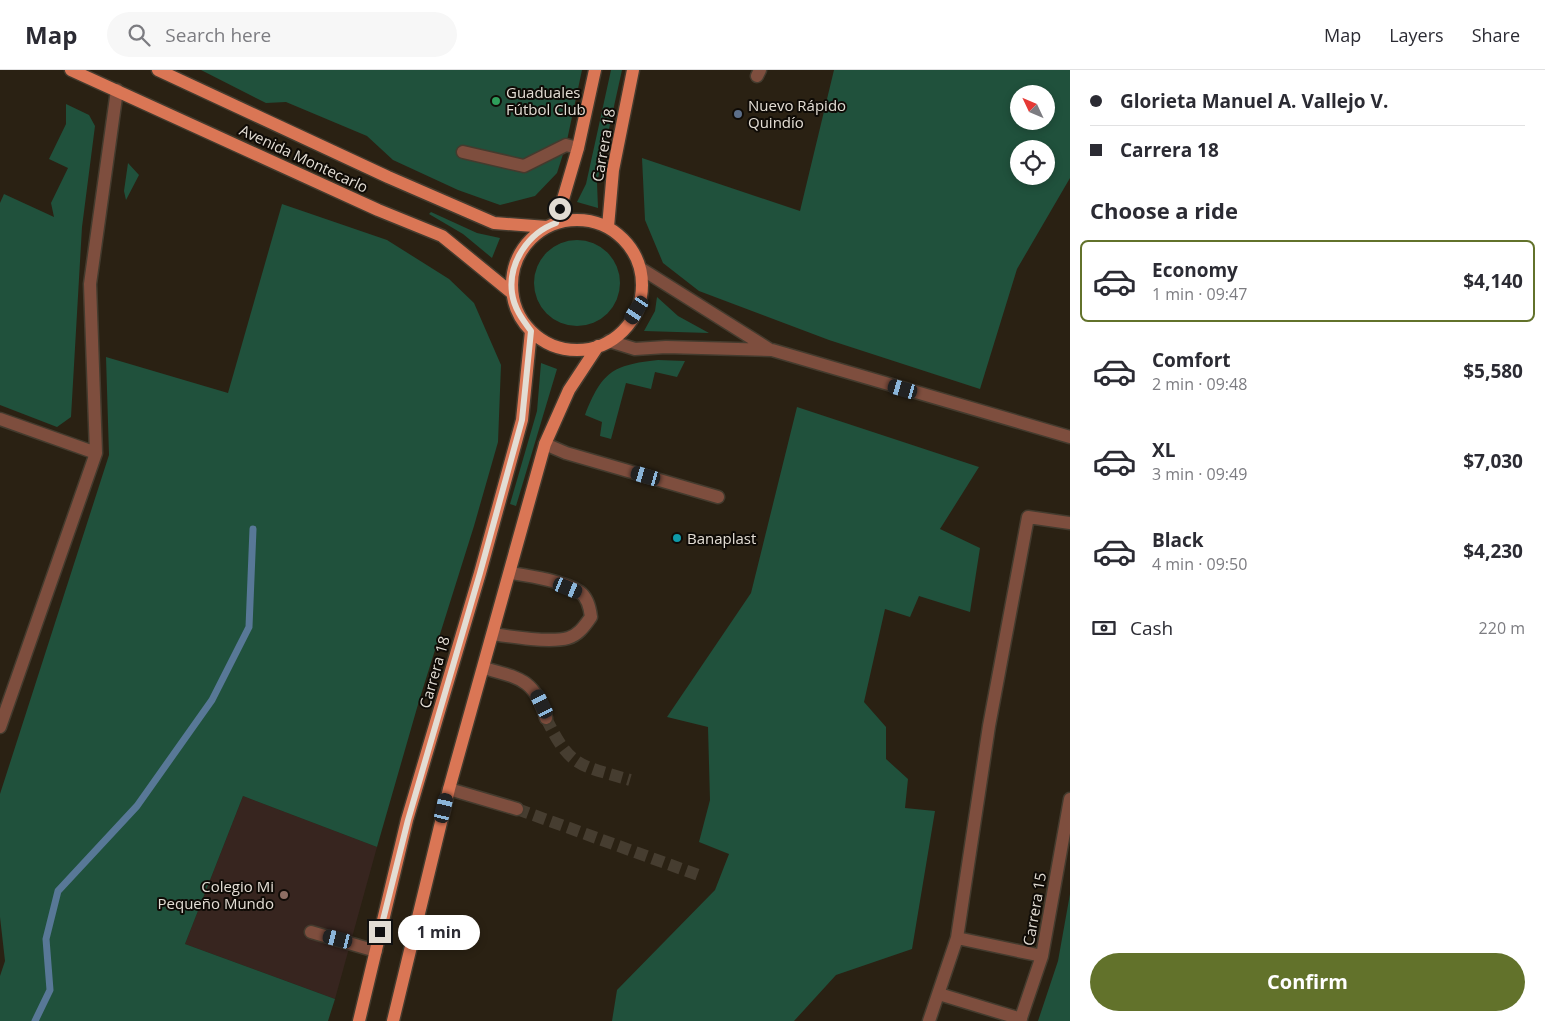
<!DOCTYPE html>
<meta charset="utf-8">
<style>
:root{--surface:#fff;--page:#f7f7f7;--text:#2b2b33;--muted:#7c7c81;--line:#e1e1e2;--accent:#62722b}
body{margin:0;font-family:"Open Sans",sans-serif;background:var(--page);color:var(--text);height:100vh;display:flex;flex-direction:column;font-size:19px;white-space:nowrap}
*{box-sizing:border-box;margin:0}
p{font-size:16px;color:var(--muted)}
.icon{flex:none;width:28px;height:28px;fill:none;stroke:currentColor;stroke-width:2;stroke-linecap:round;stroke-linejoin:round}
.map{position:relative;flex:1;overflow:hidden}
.panel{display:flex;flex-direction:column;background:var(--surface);width:475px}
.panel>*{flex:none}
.banner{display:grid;align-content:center;height:110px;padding:0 20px;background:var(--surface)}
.needle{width:32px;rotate:314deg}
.buttons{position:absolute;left:1010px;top:15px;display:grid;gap:10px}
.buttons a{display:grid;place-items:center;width:45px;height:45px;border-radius:50%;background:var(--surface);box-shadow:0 2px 8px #0003;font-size:25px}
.end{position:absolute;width:22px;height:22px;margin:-11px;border:6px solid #e3ddd4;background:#111;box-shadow:0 0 0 2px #111}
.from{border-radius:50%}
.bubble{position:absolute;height:35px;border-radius:18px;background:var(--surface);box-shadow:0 2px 8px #0003;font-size:16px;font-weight:700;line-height:35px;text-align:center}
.car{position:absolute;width:15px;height:30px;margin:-15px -8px;border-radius:6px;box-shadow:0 0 4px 1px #0007;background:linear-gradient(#222 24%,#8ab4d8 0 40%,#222 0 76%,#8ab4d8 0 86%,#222 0)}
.banner b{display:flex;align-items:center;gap:18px;height:48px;font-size:19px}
.banner b+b{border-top:1px solid var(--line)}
.banner i{width:12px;height:12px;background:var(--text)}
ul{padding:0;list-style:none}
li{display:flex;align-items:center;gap:15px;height:82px;margin:0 10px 8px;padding:0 10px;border:2px solid transparent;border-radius:8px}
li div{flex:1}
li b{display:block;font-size:19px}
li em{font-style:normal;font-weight:700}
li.selected{border-color:var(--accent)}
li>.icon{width:45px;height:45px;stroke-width:1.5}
h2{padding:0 20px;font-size:22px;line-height:60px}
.pay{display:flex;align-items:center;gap:12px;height:55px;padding:0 20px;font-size:19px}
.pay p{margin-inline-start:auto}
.button{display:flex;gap:10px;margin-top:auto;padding:10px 20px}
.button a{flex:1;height:58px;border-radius:30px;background:var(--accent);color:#fff;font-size:20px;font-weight:700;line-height:58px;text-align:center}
header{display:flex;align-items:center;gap:30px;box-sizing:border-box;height:70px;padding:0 25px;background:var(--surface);border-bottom:1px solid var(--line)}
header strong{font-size:24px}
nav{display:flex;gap:28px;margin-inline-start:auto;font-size:18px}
.search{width:350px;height:45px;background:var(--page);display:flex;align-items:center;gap:12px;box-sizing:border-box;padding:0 18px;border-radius:28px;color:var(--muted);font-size:19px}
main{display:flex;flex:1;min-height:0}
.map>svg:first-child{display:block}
.education{fill:#37251f}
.green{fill:#20513c;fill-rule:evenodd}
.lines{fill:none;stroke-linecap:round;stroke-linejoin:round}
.stream{stroke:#587897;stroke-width:7}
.minor-tunnel{stroke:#463d30;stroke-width:12;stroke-dasharray:12 6;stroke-linecap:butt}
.minor-casing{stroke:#443b2e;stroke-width:15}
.major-casing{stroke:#443b2e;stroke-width:15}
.minor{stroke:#7e4e3e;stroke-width:12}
.major{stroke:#da7655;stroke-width:12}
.route{stroke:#e3ddd4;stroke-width:6}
.leisure-dot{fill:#2e9e5b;stroke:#0f0b06;stroke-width:2}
.service-dot{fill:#5c6f8a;stroke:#0f0b06;stroke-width:2}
.culture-dot{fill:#0f9aa8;stroke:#0f0b06;stroke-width:2}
.education-dot{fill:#8d6e63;stroke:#0f0b06;stroke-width:2}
.labels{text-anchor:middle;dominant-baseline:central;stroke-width:4;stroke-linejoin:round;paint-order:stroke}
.poi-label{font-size:15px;fill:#e3ddd4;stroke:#0f0b06;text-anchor:start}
.street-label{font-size:15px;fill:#e3ddd4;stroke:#0f0b06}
</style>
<header>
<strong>Map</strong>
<div class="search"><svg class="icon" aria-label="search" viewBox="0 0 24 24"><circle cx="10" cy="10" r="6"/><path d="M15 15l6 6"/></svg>Search here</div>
<nav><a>Map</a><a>Layers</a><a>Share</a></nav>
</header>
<main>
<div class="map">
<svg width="1070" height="951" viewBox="0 0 1070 951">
<rect width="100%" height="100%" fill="#2a2113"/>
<path class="education" d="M 243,726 L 377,777 L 335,929 L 185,874 Z"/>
<path class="green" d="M 201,0 L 582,0 L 566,75 L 557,103 L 535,126 L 500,135 L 458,120 L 393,90 L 367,66 L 286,32 L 266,33 Z
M 611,0 L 622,0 L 597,113 L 598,138 L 577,132 L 586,114 Z
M 834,0 L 1070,0 L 1070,108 L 1017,199 L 980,319 L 829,270 L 699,221 L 663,193 L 645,150 L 642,88 L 800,141 ZM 1019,24 L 1046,24 L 1046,51 L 1019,51 ZM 1019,79 L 1046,79 L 1046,106 L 1019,106 Z
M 66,34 L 89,45 L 95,56 L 82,157 L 71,347 L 57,357 L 0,335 L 0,133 L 4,124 L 54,147 L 51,133 L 68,98 L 49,89 L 66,54 Z
M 128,93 L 139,105 L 126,130 L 124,121 Z
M 282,134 L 387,170 L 449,209 L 474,233 L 501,295 L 498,372 L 474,456 L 419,631 L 377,777 L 243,726 L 185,874 L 335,929 L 328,951 L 0,951 L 0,906 L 5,891 L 0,847 L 0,724 L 109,385 L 106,287 L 228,323 Z
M 431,142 L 477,163 L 500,168 L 492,188 L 463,164 L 429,144 Z
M534 213a43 43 0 1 1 86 0a43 43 0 1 1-86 0Z
M 657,227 L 678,246 L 709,263 L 644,261 L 655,241 Z
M 658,290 L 685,291 L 677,307 L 655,302 L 651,319 L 626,313 L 611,369 L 600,366 L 602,352 L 585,345 C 602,302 612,295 658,290 Z
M 541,293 L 557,299 L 516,436 L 510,434 L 537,341 Z
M 797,337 L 979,397 L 940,459 L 980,478 L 970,542 L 919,526 L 910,547 L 885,539 L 864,632 L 886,657 L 886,689 L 908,709 L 905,738 L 935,741 L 912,879 L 836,905 L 794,951 L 612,951 L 617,920 L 715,820 L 729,784 L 699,772 L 710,730 L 708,657 L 667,647 L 751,523 Z
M 1070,824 L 1070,951 L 1038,951 L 1058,891 Z"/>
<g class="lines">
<path class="stream" d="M 35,951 L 50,920 L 46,869 L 58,821 L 137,736 L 212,630 L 249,557 L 253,459"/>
<path class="minor-tunnel" d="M 546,648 C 570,698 580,695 630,710
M 517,739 L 701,806"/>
<g class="minor-casing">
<path id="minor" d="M 757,6 L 760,0
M 463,82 L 524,96 L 566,75 L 578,78
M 640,198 L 769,279
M 609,271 L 635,279 L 666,277 L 772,280 L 1070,367
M 0,349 L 96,383
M 545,374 L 566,383 L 718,427
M 493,564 C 512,567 550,573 568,568 C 579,565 585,555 591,547 C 590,538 588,528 580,522 C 564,511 530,506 511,503
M 484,598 C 519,608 535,609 546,648
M 0,657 L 96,383 L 90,214 L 117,20
M 449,719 L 517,739
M 311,862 L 376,881
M 957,868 L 1042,886
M 939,924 L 1021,949
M 929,951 L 957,868 L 989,656 L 1028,447 L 1070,453
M 1020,951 L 1042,886 L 1070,729"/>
</g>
<g class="major-casing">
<path id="major" d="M 71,0 L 378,140 L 442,166 L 512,223
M 158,0 L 388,107 L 494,153 L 547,157
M512 215a65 65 0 1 1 130 0a65 65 0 1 1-130 0Z
M 556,153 L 578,78 L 595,0
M 608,157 L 613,100 L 633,0
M 359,951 L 407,750 L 480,503 L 522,350 L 531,261
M 393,951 L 449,719 L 545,374 L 569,320 L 598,276"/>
</g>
<use href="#minor" class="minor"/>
<use href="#major" class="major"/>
</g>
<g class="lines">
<path class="route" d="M 380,862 L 408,750 L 480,503 L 522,350 L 531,261 C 522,249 514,238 512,223 C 508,193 528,163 556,153 L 560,139"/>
</g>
<circle class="leisure-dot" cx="496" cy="31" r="5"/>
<circle class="service-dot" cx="738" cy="44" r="5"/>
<circle class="culture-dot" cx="677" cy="468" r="5"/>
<circle class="education-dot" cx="284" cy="825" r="5"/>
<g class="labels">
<g class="poi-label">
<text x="506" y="22">Guaduales<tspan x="506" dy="17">Fútbol Club</tspan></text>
<text x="748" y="35">Nuevo Rápido<tspan x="748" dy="17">Quindío</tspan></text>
<text x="687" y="468">Banaplast</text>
<text x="274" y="816" text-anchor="end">Colegio Mi<tspan x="274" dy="17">Pequeño Mundo</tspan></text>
</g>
<g class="street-label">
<text transform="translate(603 75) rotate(-80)">Carrera 18</text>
<text transform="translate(304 88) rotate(25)">Avenida Montecarlo</text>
<text transform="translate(434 602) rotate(-74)">Carrera 18</text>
<text transform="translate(1034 839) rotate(-80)">Carrera 15</text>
</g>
</g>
</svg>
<div class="buttons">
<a><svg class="needle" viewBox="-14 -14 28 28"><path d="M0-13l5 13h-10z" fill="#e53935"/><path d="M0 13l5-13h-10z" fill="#7c7c81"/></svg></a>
<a><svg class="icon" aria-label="locate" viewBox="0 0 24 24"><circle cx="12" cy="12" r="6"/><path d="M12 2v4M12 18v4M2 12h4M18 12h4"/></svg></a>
</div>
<i class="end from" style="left:560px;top:139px"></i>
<i class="end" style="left:380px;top:862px"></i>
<div class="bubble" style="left:398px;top:845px;width:82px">1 min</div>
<i class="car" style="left:637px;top:240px;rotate:213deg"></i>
<i class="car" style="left:903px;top:319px;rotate:286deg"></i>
<i class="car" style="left:646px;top:406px;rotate:286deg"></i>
<i class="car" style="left:568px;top:518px;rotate:112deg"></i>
<i class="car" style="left:542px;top:634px;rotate:334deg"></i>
<i class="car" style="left:444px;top:738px;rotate:13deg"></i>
<i class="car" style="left:338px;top:869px;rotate:284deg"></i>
</div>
<section class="panel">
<div class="banner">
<b><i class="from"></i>Glorieta Manuel A. Vallejo V.</b>
<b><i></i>Carrera 18</b>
</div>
<h2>Choose a ride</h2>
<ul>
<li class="selected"><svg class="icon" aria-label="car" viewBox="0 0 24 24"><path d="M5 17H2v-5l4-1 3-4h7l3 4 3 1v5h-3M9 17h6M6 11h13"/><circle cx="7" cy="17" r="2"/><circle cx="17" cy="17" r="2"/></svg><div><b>Economy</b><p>1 min · 09:47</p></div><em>$4,140</em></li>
<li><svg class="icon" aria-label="car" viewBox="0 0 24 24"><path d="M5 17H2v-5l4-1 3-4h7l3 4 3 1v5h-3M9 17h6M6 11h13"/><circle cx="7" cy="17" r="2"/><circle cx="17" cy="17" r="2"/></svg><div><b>Comfort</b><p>2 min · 09:48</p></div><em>$5,580</em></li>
<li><svg class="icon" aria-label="car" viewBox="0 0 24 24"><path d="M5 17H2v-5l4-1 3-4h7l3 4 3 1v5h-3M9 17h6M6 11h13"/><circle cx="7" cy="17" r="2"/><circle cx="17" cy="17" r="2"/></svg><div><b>XL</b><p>3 min · 09:49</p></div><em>$7,030</em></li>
<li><svg class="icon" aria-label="car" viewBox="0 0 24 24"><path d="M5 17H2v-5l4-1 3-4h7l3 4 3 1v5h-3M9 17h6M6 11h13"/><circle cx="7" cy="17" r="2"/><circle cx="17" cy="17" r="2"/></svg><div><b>Black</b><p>4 min · 09:50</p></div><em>$4,230</em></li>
</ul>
<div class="pay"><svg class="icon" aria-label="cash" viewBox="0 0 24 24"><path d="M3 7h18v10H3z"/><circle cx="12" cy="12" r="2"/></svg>Cash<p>220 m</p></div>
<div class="button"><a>Confirm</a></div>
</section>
</main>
